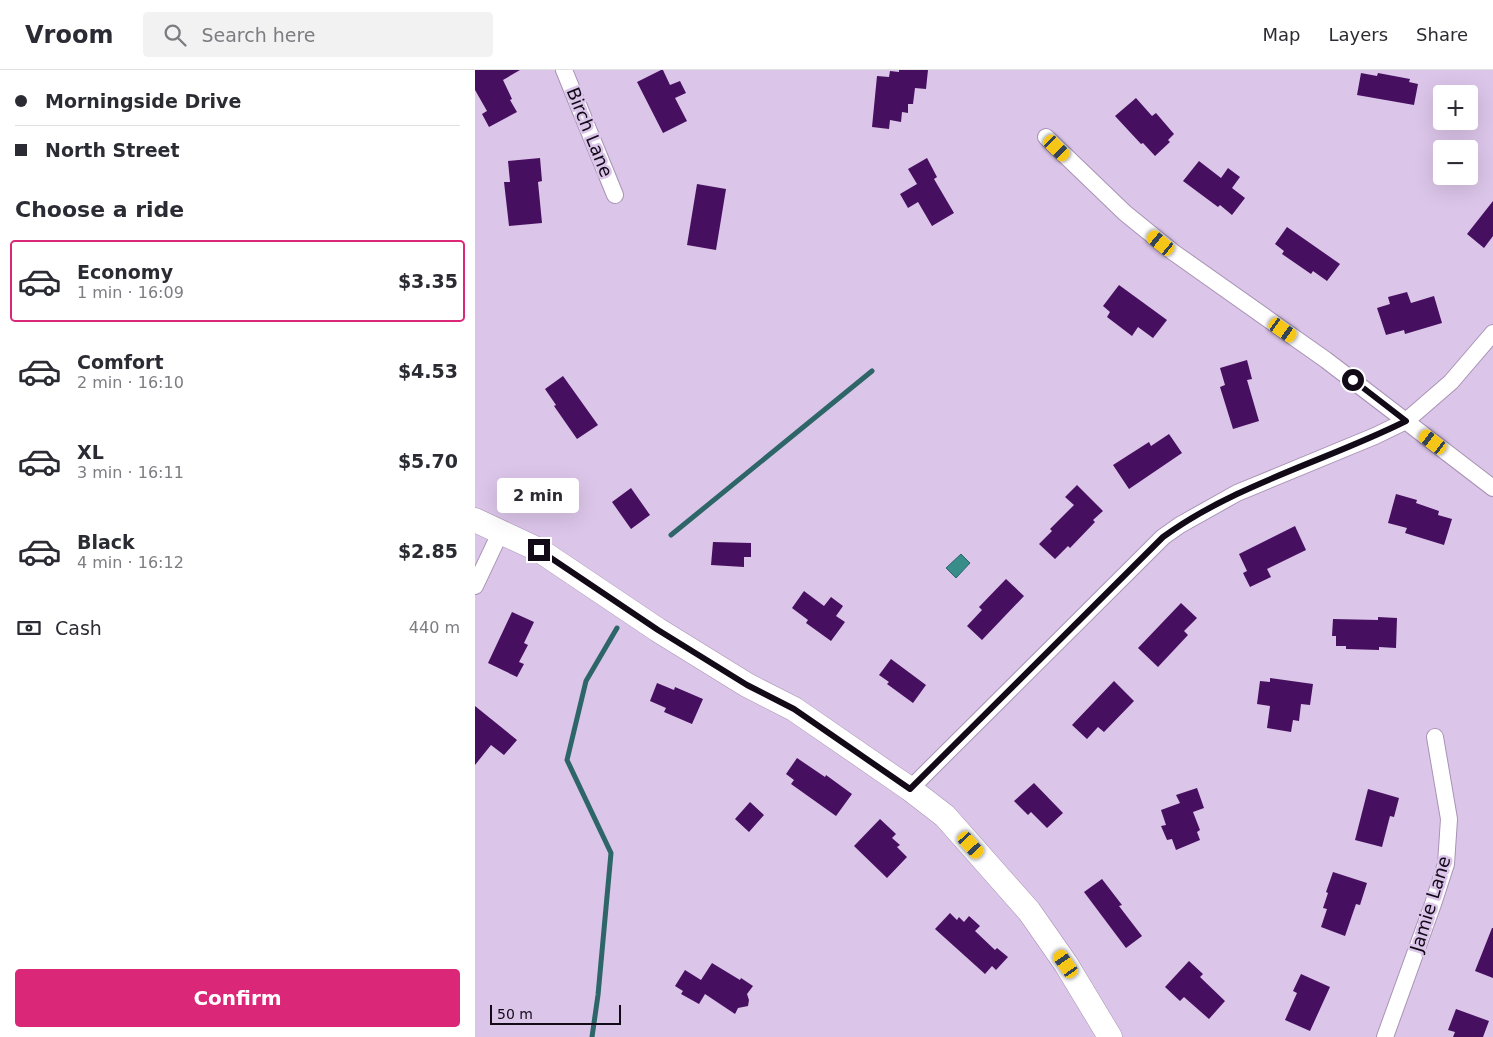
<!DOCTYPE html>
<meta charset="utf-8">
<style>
:root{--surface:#fff;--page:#f2f2f3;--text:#2b2b33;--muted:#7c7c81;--line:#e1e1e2;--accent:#db2777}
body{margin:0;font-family:"DejaVu Sans",sans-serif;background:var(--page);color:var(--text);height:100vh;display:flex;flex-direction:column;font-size:19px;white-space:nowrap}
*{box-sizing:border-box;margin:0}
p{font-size:16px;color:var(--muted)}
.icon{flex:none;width:28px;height:28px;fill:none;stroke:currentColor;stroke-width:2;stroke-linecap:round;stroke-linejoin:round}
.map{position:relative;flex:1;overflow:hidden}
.panel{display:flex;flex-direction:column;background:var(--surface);width:475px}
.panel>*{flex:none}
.hud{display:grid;align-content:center;height:110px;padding:0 15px;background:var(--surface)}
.fabs{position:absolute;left:958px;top:15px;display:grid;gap:10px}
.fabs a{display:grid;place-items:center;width:45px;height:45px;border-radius:5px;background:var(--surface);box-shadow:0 5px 20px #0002;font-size:25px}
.scale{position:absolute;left:15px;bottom:12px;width:131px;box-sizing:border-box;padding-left:5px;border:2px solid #120a17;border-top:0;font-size:14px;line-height:18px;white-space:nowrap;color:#120a17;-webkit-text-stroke:4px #dbc5e9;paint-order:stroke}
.end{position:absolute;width:22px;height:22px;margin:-11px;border:6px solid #120a17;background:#fff;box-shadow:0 0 0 2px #fff}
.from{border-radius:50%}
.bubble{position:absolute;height:35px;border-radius:5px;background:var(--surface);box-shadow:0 5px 20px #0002;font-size:16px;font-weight:800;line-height:35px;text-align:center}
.car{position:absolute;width:15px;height:30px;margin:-15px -8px;border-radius:6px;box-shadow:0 0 4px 1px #0007;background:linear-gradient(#f5c518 24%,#345 0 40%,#f5c518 0 76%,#345 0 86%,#f5c518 0)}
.hud b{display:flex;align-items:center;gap:18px;height:48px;font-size:19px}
.hud b+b{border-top:1px solid var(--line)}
.hud i{width:12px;height:12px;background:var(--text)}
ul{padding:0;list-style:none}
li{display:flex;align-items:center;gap:15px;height:82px;margin:0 10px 8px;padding:0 5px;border:2px solid transparent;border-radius:5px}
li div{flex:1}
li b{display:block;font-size:19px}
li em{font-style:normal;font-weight:800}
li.on{border-color:var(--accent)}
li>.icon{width:45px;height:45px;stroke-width:1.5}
h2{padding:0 15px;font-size:22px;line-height:60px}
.pay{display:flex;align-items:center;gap:12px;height:55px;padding:0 15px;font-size:19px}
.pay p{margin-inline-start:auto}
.cta{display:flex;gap:10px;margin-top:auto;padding:10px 15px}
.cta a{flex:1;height:58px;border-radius:5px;background:var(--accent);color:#fff;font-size:20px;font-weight:800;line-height:58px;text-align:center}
header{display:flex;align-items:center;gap:30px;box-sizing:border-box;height:70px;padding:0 25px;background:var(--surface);border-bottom:1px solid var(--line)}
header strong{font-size:24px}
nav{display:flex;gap:28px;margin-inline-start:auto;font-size:18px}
.search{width:350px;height:45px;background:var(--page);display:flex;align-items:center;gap:12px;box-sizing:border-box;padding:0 18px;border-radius:5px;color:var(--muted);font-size:19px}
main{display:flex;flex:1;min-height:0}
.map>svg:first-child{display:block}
.water{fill:#388c8a;stroke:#2d6568}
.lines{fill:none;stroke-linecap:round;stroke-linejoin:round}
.stream{stroke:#2d6568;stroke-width:5}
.building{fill:#470f5f}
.street-casing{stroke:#a993b5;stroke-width:18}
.secondary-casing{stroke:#a993b5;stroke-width:25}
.street{stroke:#fff;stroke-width:16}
.secondary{stroke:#fff;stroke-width:24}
.route{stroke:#120a17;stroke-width:6}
.labels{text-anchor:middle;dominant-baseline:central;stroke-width:5;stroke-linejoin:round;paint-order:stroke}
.street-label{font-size:18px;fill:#120a17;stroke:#dbc5e9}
</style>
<header>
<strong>Vroom</strong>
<div class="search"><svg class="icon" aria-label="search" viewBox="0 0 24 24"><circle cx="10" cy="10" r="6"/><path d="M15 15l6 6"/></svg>Search here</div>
<nav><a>Map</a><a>Layers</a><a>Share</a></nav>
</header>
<main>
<section class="panel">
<div class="hud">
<b><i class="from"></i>Morningside Drive</b>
<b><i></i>North Street</b>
</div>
<h2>Choose a ride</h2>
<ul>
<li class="on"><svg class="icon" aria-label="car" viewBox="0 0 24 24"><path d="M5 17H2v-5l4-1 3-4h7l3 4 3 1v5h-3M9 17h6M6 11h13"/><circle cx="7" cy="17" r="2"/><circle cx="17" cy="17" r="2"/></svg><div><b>Economy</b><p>1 min · 16:09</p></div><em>$3.35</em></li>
<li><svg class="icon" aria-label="car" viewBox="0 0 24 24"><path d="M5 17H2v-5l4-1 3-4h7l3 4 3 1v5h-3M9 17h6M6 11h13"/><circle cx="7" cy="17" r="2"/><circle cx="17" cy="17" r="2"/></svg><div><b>Comfort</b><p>2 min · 16:10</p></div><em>$4.53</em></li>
<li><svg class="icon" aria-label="car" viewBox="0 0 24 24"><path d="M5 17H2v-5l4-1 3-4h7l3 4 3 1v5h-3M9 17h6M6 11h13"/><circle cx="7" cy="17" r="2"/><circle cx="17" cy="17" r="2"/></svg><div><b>XL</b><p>3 min · 16:11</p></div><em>$5.70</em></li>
<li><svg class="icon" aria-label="car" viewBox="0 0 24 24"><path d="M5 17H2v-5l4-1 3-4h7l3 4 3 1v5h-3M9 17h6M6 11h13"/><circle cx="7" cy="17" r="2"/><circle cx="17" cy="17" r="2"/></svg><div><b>Black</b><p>4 min · 16:12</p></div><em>$2.85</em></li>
</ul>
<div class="pay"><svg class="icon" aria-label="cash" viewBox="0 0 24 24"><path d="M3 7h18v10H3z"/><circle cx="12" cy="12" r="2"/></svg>Cash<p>440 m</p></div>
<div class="cta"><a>Confirm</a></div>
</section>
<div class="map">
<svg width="1018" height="967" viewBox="0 0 1018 967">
<rect width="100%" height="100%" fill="#dbc5e9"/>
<path class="water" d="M 486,484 L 495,493 L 481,508 L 471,498 Z"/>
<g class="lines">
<path class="stream" d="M 196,465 L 397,301
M 117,967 L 123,925 L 136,783 L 92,690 L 111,611 L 142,558"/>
</g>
<path class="building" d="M 0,0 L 45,0 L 28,10 L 37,29 L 35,30 L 42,42 L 14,57 L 7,44 L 12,41 L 0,20 Z
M 186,0 L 188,0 L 195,15 L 205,11 L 211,23 L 200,28 L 212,51 L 188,63 L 162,12 Z
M 424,0 L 453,0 L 451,19 L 440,18 L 438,34 L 433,34 L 433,43 L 427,42 L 426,52 L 415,50 L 414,59 L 397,57 L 402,6 L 414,7 L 415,1 L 424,2 Z
M 886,3 L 902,6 L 903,3 L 935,9 L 934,12 L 943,14 L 939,35 L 882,25 Z
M 661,28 L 677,46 L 681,43 L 699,64 L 693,70 L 695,72 L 680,86 L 668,73 L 666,74 L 640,46 Z
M 65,88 L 67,111 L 63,112 L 67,153 L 34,156 L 29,112 L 35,112 L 33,91 Z
M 452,88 L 462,107 L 459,109 L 479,143 L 457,156 L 443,132 L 433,138 L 425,124 L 442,114 L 433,99 Z
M 724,91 L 746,108 L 753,98 L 765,107 L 757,118 L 770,128 L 757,145 L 745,135 L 743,137 L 708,111 Z
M 222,114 L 251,119 L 241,180 L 212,175 Z
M 1018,131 L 1018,166 L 1009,178 L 992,164 Z
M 812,157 L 865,194 L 852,211 L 838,201 L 836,204 L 807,184 L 809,181 L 800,174 Z
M 644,215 L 692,250 L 678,268 L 663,257 L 657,266 L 632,247 L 635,242 L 628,236 Z
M 932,222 L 936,233 L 959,226 L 967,253 L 930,264 L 929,260 L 911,265 L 902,238 L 915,234 L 913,227 Z
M 772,290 L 777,309 L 772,310 L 784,351 L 758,359 L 745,317 L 750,315 L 745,298 Z
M 88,306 L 123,355 L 102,369 L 79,336 L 81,335 L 70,319 Z
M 694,364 L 707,383 L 654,419 L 638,395 L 674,372 L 676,376 Z
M 602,415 L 628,441 L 618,450 L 620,452 L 595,478 L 593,476 L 580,489 L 564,474 L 577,461 L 575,459 L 599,435 L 590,427 Z
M 156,418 L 175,445 L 156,459 L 137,432 Z
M 921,424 L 942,430 L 941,433 L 964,441 L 963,445 L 977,449 L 969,475 L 930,463 L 932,458 L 913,453 Z
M 820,456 L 831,480 L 792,499 L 796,507 L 775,517 L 768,503 L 772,501 L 764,484 Z
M 238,472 L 276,473 L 276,487 L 269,487 L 269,497 L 236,495 Z
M 531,509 L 549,526 L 507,570 L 492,556 L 507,540 L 504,537 Z
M 329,521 L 349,536 L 356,527 L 368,536 L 361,546 L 370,552 L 356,571 L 331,553 L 333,550 L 317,538 Z
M 706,533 L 722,548 L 709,561 L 713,565 L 683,597 L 663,578 Z
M 37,542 L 59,552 L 49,573 L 53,575 L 44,592 L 49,594 L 42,607 L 13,593 Z
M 903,547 L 922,548 L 921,578 L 904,577 L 904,580 L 871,579 L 871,576 L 861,576 L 861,566 L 857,566 L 858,549 L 903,550 Z
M 416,589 L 451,615 L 438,633 L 412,614 L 414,612 L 404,605 Z
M 795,608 L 838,614 L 835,635 L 826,634 L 824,651 L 818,650 L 816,662 L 792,658 L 795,636 L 782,634 L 785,611 L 795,612 Z
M 639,611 L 659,631 L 629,662 L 623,657 L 612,669 L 597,655 Z
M 182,613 L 199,620 L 200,617 L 228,629 L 217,654 L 189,642 L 191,638 L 175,631 Z
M 0,636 L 42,670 L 29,685 L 16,675 L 0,695 Z
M 322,688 L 350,707 L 351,705 L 377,724 L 361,746 L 316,714 L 319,710 L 311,704 Z
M 559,713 L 588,743 L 572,758 L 556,742 L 553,745 L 539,731 Z
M 722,718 L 729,738 L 718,742 L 725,760 L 722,762 L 725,770 L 701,780 L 697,769 L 692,770 L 686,756 L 691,755 L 686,740 L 705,733 L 701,725 Z
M 893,719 L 924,728 L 919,747 L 915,746 L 907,777 L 880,770 Z
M 275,732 L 289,745 L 274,762 L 260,749 Z
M 405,749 L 421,764 L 417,768 L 425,775 L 422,777 L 432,787 L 412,808 L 379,776 Z
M 858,802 L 892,813 L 885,835 L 881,834 L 870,866 L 846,857 L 852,839 L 848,838 L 853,823 L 851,822 Z
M 627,809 L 647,835 L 644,836 L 667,866 L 651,878 L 609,822 Z
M 475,843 L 482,850 L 484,847 L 489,852 L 494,846 L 505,856 L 500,861 L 520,880 L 522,878 L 533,887 L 521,900 L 517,896 L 510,904 L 460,859 Z
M 1017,858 L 1018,858 L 1018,908 L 1000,901 Z
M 714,891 L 728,904 L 725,907 L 750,931 L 734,949 L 709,927 L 705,931 L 690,917 Z
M 237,893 L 265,910 L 266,908 L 278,916 L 272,924 L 274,930 L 273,936 L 263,938 L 260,944 L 230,924 L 224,934 L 206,924 L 208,921 L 200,916 L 210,900 L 226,910 Z
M 826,904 L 855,917 L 835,961 L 810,950 L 822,923 L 818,921 Z
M 981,939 L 1014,951 L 1008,967 L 978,967 L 980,962 L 973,960 Z"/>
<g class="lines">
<g class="street-casing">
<path id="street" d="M 89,0 L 140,125
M 571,67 L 650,143 L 698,182 L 851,290 L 1018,418
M 0,516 L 26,461
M 435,719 L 688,467 L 705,455 L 762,423 L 900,366 L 931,351 L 976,312 L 1018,263
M 910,967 L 958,834 L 971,794 L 974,749 L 960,667"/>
</g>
<g class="secondary-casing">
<path id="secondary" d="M 0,450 L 64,480 L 183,560 L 272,615 L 319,639 L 435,719 L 470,746 L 554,841 L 591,894 L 635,967"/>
</g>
<use href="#street" class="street"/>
<use href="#secondary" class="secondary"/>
</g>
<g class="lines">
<path class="route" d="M 64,480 L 183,560 L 272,615 L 319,639 L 435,719 L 688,467 C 761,414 851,391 931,351 L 878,310"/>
</g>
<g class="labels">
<g class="street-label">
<text transform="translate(115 62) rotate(68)">Birch Lane</text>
<text transform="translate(955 834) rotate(-73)">Jamie Lane</text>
</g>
</g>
</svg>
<div class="fabs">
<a>+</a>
<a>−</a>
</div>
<div class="scale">50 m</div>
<i class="end from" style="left:878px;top:310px"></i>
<i class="end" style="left:64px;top:480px"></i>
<div class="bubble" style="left:22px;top:408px;width:82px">2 min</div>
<i class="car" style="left:582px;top:78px;rotate:135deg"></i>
<i class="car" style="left:686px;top:173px;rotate:309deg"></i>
<i class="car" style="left:808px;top:260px;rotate:125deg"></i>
<i class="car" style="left:958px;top:372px;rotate:307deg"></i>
<i class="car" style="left:496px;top:775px;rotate:138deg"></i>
<i class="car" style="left:591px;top:894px;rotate:325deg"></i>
</div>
</main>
